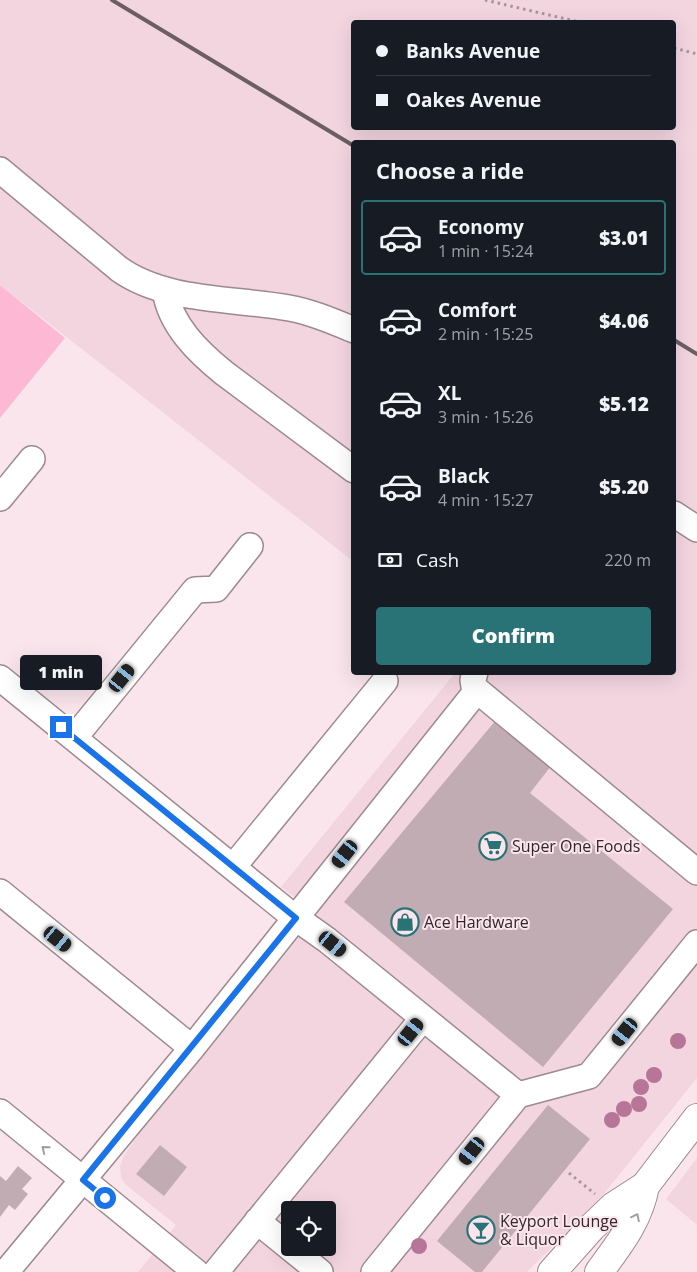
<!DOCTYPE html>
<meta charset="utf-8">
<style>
:root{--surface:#171b24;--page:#20242c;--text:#f1f3f6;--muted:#9ea1a6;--line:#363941;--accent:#297377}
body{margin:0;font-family:"Open Sans",sans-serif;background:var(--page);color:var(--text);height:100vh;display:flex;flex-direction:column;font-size:19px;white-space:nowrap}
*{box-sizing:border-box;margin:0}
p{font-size:16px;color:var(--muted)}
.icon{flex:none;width:28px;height:28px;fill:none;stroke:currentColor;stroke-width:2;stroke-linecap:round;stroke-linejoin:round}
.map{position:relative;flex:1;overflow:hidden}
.drawer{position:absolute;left:351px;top:140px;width:325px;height:535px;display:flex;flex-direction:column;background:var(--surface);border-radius:5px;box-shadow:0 5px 20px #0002}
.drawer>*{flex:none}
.guide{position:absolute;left:351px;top:20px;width:325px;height:110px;border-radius:5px;box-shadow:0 5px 20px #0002;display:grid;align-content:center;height:110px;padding:0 25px;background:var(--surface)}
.buttons{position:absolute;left:281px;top:1201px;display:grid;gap:10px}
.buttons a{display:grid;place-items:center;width:55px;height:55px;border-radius:5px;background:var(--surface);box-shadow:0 5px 20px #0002;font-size:25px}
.end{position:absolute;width:22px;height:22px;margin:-11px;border:6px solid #1a73e8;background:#fff;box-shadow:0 0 0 2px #fff}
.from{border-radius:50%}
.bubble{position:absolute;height:35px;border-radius:5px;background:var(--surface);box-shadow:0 5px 20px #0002;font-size:16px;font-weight:800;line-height:35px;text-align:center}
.car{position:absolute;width:15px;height:30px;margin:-15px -8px;border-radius:6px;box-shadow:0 0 4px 1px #0007;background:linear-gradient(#222 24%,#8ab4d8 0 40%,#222 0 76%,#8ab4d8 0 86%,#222 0)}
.guide b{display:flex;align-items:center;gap:18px;height:48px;font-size:19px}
.guide b+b{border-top:1px solid var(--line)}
.guide i{width:12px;height:12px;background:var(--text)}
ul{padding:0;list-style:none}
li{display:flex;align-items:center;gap:15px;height:75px;margin:0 10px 8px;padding:0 15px;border:2px solid transparent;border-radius:5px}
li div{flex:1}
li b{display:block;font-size:19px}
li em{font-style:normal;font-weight:800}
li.current{border-color:var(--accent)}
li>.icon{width:45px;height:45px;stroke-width:1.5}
h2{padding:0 25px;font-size:22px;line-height:60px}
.pay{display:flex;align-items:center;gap:12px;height:55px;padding:0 25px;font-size:19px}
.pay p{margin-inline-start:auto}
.button{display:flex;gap:10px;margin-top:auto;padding:10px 25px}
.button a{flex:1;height:58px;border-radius:5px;background:var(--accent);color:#fff;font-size:20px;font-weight:800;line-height:58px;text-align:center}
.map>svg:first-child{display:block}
.built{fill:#f3d5e0;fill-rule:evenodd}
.green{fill:#fdb9d3}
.building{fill:#c1acb3}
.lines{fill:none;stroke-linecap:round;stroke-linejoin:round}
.minor-casing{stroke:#9d8990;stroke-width:28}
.highway-casing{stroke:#9d8990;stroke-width:30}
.path{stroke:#a5959a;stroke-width:3;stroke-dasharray:2.5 4;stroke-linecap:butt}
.minor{stroke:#fff;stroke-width:25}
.highway{stroke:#fff;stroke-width:28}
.rail{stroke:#6b5f64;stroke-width:4}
.tree{fill:#b77697}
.oneway{stroke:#a19e9f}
.route{stroke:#1a73e8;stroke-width:6}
.labels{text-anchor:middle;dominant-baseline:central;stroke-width:4;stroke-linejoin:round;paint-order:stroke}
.poi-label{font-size:16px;fill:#2f272a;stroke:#fbe5ed;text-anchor:start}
</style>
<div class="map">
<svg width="697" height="1272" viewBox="0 0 697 1272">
<rect width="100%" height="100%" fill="#fbe5ed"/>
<path class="built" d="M 0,0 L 697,0 L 697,1078 L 595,1205 L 527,1272 L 138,1272 L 176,1225 L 126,1185 L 121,1178 L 120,1167 L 123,1157 L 144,1126 L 318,914 L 281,887 L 455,673 L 674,672 L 674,142 L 354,142 L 354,562 L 0,285 ZM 354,22 L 674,22 L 674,128 L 354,128 ZM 290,1210 L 328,1210 L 328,1248 L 290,1248 Z
M 697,1158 L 697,1225 L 666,1199 Z"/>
<path class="green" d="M 0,285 L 65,338 L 0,418 Z"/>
<path class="building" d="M 496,720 L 551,766 L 530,793 L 673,909 L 543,1067 L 344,902 Z
M 548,1105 L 590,1139 L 482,1272 L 475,1272 L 437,1241 Z
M 160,1145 L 187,1167 L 164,1196 L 136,1174 Z
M 18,1166 L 32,1178 L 22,1189 L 28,1194 L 15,1210 L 9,1205 L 0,1217 L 0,1176 L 6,1181 Z"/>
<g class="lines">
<g class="minor-casing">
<path id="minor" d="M 0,170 L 119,269 C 165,302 234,298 289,308 C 311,312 332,321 354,330
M 165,290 C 170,325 198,352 224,373 L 354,470
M 0,498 L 32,459
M 674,514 L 697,529
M 0,678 L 289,913 L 327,940 L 518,1095
M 475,693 L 478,691 L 697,872
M 74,738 L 195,590 L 216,589 L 250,546
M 233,867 L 385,681
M 0,892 L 192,1048
M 0,1112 L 196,1272
M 257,1221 L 320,1272
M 6,1272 L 192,1048 L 475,693 L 473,680 L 475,672
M 216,1272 L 423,1018
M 374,1272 L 518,1095 L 589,1076 L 697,943"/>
</g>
<g class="highway-casing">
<path id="highway" d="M 552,1272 L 592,1227 L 614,1206 L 645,1186 L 697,1118
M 599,1272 C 619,1245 639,1220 645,1186"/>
</g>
<path class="path" d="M 485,0 L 579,22
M 674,48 L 697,54
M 569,1173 L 595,1194"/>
<use href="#minor" class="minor"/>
<use href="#highway" class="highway"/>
<path class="rail" d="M 112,0 L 354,146
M 674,340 L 697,354"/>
</g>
<g class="tree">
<circle cx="678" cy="1041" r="8"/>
<circle cx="654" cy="1075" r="8"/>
<circle cx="641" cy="1087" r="8"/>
<circle cx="639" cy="1104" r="8"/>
<circle cx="624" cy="1109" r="8"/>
<circle cx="612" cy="1120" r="8"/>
<circle cx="419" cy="1246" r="8"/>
</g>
<defs><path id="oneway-chevron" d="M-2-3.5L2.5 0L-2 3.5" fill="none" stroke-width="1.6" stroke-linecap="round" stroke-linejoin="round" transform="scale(1.25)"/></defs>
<g class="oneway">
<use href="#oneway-chevron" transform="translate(45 1149) rotate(-141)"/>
<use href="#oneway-chevron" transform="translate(636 1217) rotate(-64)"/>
</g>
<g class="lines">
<path class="route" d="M 61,727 L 296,918 L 83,1180 L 105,1198"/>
</g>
<defs>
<g id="supermarket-ring" transform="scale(1.4375)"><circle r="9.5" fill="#fbe5ed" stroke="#297377" stroke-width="1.5"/><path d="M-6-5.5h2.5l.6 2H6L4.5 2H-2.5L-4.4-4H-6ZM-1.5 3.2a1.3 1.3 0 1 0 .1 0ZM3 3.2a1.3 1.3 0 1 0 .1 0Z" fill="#297377"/></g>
<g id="shop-ring" transform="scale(1.4375)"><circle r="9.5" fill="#fbe5ed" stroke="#297377" stroke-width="1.5"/><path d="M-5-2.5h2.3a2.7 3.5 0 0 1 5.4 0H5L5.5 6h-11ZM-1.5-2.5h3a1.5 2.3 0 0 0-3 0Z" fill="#297377"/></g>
<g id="bar-ring" transform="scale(1.4375)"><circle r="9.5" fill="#fbe5ed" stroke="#297377" stroke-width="1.5"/><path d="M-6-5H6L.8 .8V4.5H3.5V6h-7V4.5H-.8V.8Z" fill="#297377"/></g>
</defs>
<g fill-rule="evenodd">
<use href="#supermarket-ring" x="493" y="846"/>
<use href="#shop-ring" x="405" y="922"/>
<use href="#bar-ring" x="481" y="1230"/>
</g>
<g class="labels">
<g class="poi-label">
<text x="512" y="846">Super One Foods</text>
<text x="424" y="922">Ace Hardware</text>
<text x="500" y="1221">Keyport Lounge<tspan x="500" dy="18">&amp; Liquor</tspan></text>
</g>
</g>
</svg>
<div class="buttons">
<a><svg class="icon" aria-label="locate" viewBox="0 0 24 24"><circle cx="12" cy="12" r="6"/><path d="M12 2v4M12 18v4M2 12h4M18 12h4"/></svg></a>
</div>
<i class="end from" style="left:105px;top:1198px"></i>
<i class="end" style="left:61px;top:727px"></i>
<div class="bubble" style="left:20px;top:655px;width:82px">1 min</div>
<i class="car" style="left:122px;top:678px;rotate:39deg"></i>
<i class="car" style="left:345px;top:854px;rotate:219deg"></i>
<i class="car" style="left:58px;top:939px;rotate:129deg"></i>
<i class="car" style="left:333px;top:944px;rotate:129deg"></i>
<i class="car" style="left:411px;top:1032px;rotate:39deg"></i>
<i class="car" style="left:625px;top:1032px;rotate:219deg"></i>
<i class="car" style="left:472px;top:1151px;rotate:219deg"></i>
<div class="guide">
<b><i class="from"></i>Banks Avenue</b>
<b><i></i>Oakes Avenue</b>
</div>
<section class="drawer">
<h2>Choose a ride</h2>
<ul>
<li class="current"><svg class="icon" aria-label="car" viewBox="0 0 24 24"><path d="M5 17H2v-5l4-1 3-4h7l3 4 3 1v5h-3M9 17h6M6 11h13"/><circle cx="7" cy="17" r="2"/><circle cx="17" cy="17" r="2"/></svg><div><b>Economy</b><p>1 min · 15:24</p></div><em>$3.01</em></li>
<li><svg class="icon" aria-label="car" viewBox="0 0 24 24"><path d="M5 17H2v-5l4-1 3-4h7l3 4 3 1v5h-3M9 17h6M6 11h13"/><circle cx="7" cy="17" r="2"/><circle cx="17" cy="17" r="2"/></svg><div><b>Comfort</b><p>2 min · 15:25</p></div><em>$4.06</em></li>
<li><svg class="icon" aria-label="car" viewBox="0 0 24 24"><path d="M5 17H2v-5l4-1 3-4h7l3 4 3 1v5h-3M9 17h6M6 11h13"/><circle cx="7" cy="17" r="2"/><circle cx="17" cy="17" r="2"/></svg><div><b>XL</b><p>3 min · 15:26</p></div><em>$5.12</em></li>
<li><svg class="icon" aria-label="car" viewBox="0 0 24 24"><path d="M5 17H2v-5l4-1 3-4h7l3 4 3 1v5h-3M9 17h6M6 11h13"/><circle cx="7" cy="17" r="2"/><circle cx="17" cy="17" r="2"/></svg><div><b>Black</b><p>4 min · 15:27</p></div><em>$5.20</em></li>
</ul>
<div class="pay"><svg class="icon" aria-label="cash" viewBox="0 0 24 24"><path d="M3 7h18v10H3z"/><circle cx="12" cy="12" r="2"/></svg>Cash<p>220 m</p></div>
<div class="button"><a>Confirm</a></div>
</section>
</div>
